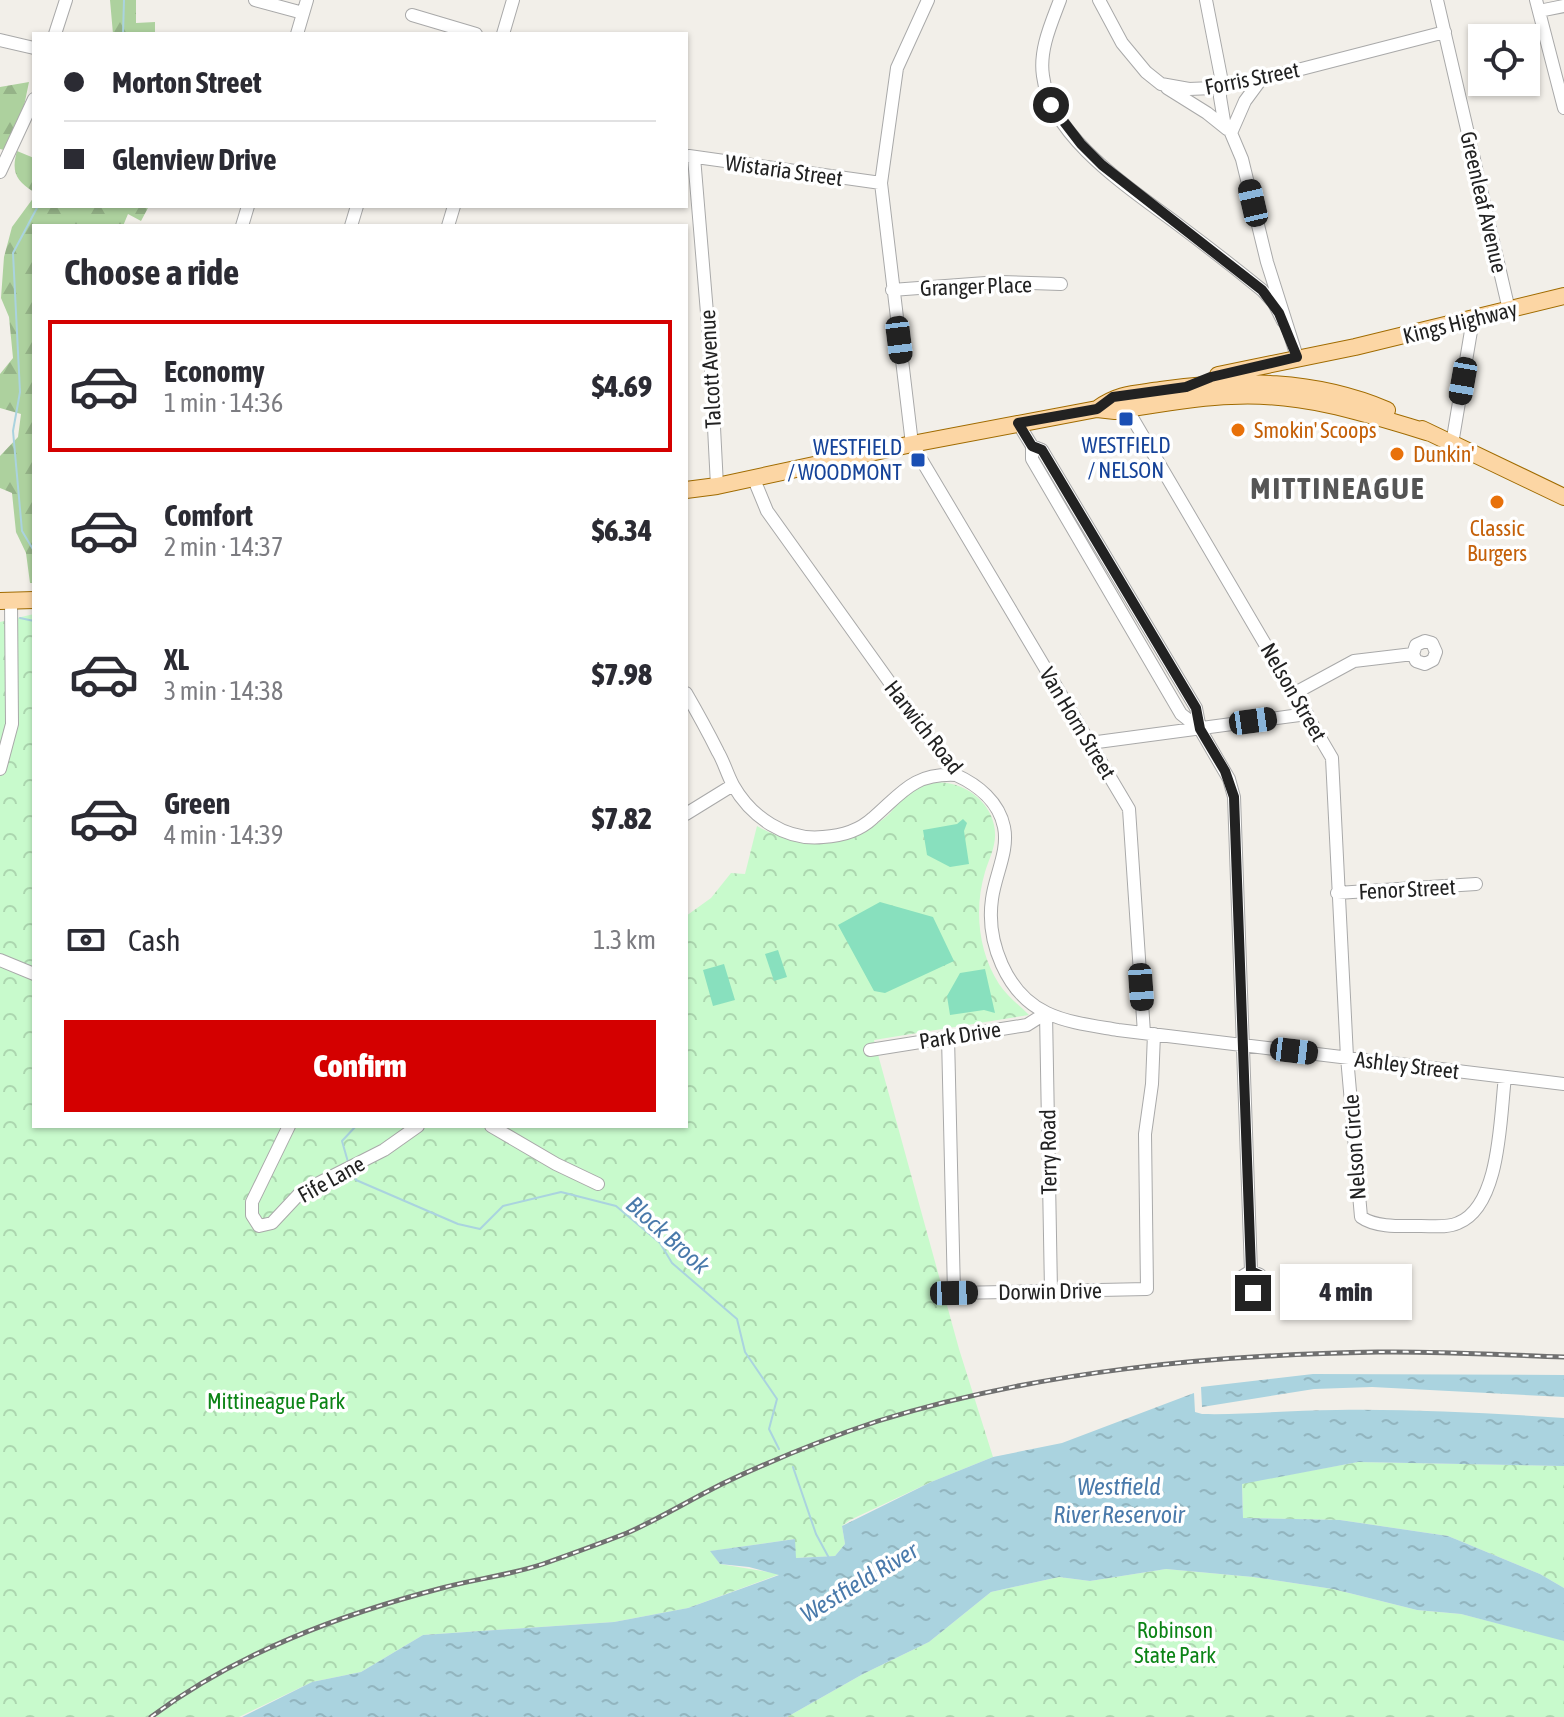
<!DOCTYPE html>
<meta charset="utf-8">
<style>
:root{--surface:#fff;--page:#f7f7f7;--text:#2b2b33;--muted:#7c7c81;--line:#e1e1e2;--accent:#d40000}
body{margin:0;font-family:"Asap Condensed",sans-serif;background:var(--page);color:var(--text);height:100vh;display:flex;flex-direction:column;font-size:30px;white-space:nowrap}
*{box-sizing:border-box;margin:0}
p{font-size:26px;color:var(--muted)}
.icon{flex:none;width:44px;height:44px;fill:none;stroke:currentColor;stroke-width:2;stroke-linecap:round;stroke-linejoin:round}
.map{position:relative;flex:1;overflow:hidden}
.drawer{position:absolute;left:32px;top:224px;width:656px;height:904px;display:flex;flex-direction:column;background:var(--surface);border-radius:0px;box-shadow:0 2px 6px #0004}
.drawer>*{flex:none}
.guide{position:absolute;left:32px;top:32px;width:656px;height:176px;border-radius:0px;box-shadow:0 2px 6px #0004;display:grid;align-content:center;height:176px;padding:0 32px;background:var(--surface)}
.fabs{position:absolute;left:1468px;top:24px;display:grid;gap:16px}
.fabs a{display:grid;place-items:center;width:72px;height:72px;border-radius:0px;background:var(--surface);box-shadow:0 2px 6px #0004;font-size:40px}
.end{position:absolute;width:36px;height:36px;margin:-18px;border:10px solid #222;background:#fff;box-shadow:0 0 0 4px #fff}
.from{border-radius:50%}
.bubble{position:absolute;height:56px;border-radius:0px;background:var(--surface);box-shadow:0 2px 6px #0004;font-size:26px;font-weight:800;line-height:56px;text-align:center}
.car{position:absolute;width:24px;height:48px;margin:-24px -12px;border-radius:10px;box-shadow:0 0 6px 2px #0007;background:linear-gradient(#222 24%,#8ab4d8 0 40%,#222 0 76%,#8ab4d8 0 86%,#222 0)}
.guide b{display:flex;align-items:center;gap:28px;height:76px;font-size:30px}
.guide b+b{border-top:2px solid var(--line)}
.guide i{width:20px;height:20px;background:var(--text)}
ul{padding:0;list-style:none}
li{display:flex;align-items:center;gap:24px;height:132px;margin:0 16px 12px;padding:0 16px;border:4px solid transparent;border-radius:0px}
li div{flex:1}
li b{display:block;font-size:30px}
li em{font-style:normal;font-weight:800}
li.current{border-color:var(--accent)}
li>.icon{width:72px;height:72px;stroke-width:1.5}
h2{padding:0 32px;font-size:36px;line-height:96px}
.pay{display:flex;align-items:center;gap:20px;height:88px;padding:0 32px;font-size:30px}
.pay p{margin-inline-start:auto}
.button{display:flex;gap:16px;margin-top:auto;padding:16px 32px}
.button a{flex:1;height:92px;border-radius:0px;background:var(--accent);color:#fff;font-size:32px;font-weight:800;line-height:92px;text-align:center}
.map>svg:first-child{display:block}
.forest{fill:url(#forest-firs)}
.park{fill:url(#park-crowns)}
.pitch{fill:#88e0be}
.water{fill:url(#water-ripples)}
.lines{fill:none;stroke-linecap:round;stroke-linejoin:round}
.stream{stroke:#aad3df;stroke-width:2}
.minor-casing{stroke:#a9a9a9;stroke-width:14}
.major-casing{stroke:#a06b00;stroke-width:18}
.minor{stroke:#fff;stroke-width:12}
.major{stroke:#fcd6a4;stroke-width:16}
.rail-casing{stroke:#707070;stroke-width:5}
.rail{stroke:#fff;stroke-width:2;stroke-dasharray:6;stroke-linecap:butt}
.route{stroke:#222;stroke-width:10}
.transit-dot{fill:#1a4fb4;stroke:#fff;stroke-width:3}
.food-dot{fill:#e8710a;stroke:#fff;stroke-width:3}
.labels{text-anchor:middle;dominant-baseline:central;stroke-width:7;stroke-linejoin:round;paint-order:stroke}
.street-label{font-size:22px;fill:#222;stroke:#fff}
.food-label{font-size:22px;fill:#c56008;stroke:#fff;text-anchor:start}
.transit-label{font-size:22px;fill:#164399;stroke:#fff}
.park-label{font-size:22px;fill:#0c8416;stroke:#fff}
.water-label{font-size:24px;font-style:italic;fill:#4a7aab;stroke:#fff}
.district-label{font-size:30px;font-weight:bold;letter-spacing:2px;fill:#555;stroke:#fff}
</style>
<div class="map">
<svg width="1564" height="1717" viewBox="0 0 1564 1717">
<defs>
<pattern id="forest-firs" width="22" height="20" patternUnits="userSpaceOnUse" patternTransform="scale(2)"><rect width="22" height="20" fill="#add19e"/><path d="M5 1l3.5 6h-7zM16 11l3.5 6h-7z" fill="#95b388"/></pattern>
<pattern id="park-crowns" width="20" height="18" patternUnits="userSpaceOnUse" patternTransform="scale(2)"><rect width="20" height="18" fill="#c8facc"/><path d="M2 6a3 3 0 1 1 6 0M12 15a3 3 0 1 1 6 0" fill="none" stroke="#acd6af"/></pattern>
<pattern id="water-ripples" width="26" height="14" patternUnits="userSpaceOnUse" patternTransform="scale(2)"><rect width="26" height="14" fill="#aad3df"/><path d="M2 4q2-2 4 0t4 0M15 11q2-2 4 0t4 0" fill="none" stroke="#92b5bf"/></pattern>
</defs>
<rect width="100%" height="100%" fill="#f2efe9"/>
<path class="forest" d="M 110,0 L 136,0 L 136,23 L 155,22 L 155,34 L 113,34 Z
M 29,82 L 23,111 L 4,150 L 0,149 L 0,87 Z
M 17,151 L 34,158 L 34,192 C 16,181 11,172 17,151 Z
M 34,197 L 34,206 L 149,206 L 141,221 L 128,214 L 123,226 L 34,226 L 34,583 L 30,583 L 26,553 L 16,532 L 12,493 L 0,488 L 0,456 L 18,437 L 21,414 L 0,408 L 0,374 L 13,358 L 9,317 L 1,298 L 4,257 L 12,227 Z"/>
<path class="park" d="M 34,614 L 34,1126 L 686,1126 L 686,916 L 711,898 L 731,873 L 745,874 L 757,826 C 798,849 844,851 882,820 C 891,814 896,805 903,797 C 931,767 986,786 994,825 C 998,843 990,856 985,872 C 974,909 978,951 999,984 C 1006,995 1019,1005 1029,1015 L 874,1040 L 959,1349 L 993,1457 L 931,1482 L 850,1520 L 842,1526 L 845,1544 L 835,1556 L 795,1558 L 795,1539 L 711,1551 L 720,1564 L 780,1574 L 688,1608 L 614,1622 L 423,1635 L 361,1672 L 312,1682 L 239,1717 L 0,1717 L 0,622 Z
M 1358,1462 L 1564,1466 L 1564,1588 L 1540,1574 L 1448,1536 L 1340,1520 L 1243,1518 L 1242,1483 Z
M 1166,1569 L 1253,1577 L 1333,1589 L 1417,1610 L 1461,1614 L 1552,1637 L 1564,1641 L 1564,1717 L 787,1717 L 863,1674 L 929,1642 L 991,1592 L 1059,1577 L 1090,1581 Z"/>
<path class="pitch" d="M 963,819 L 967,823 L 964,831 L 969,864 L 950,867 L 927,855 L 923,830 L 957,824 Z
M 880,902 L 933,917 L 954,961 L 885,993 L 874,991 L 838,925 Z
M 778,950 L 787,977 L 774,981 L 765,954 Z
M 724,964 L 735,1000 L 713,1006 L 703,970 Z
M 985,969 L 995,1013 L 984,1010 L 950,1015 L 947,996 L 960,973 Z"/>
<path class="water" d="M 1313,1374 L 1564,1375 L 1564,1397 L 1372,1387 L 1314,1389 L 1202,1407 L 1201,1387 Z
M 1194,1393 L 1195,1412 L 1202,1414 C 1247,1415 1292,1410 1337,1410 C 1413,1409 1488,1413 1564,1418 L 1564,1466 L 1358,1462 L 1242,1484 L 1243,1518 L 1340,1520 L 1448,1536 L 1540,1574 L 1564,1588 L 1564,1641 L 1461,1614 L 1417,1610 L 1333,1589 L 1253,1577 L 1166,1569 L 1090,1581 L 1059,1577 L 991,1592 L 929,1642 L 863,1674 L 787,1717 L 242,1717 L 312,1682 L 361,1672 L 423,1635 L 614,1622 L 688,1608 L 779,1575 L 749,1567 L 720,1564 L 710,1551 L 795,1539 L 796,1558 L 835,1556 L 845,1544 L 842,1526 L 931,1482 L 993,1457 L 1062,1443 Z"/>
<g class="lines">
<path class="stream" d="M 123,34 L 124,0
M 34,551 L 22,531 L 13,431 L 20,392 L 13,253 L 38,206
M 20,618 L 34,621
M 348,1162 L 342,1141 L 356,1126
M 354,1173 L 356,1180 L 458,1224 L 480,1229 L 503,1206 L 561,1192 L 616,1206 L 660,1243 L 672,1263 L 737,1319 L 745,1352 L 777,1399 L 769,1429 L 779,1449
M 793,1467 L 816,1534 L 829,1558"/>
<g class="minor-casing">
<path id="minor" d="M 255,0 L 303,13
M 928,0 L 897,68 L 881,183 L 912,444 L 1129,809 L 1144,1033
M 1060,0 C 1051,24 1039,50 1043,76 C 1051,139 1134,191 1180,226 C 1208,247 1235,268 1262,290 L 1274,303 L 1283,321
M 1099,0 L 1122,43 L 1146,72 L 1161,84 L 1189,89 L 1213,88 L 1282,74 L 1445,32
M 1206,0 L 1221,77 L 1220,97 L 1225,127
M 1437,0 L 1509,310
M 1536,0 L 1564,108
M 1539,11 L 1564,6
M 412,15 L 476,34
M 55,34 L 66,0
M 297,34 L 307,0
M 503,34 L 513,0
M 0,40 L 34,48
M 1262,78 L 1245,101 L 1231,133 L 1242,159 L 1267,262 L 1297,357
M 1167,88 L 1207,113 L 1227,129
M 689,156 L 881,183
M 694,157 L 710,349 L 717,486
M 0,172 L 34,99
M 242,226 L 248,206
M 351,226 L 357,206
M 448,226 L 454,206
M 892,290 L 999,282 L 1061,284
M 1127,409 L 1332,758 L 1347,1057 L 1361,1217 C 1376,1228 1403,1226 1421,1226 C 1433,1226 1447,1228 1458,1223 C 1501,1206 1500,1116 1505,1077
M 1018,423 L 1032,446 L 1032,459 L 1181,714 L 1200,729 L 1229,779 L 1234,797 L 1251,1271 L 1260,1275 L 1262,1282 L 1258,1290 L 1251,1293 L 1244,1290 L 1241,1283 L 1243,1276 L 1251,1271
M 1452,444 L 1473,319
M 1032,446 L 1042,450 L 1196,708 L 1200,729
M 753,477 L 767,511 L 956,775 C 978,785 999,802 1004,827 C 1009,851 995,875 992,899 C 986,941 1006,994 1047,1013 C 1068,1023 1095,1026 1118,1030 L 1564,1084
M 686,693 C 697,712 708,732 718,752 C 724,762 727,774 733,785 C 751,817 786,841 823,837 C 841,836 859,831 873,818 C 902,793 913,773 956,775
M 1295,693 L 1354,661 L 1413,654 L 1416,645 L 1425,641 L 1432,643 L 1436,652 L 1433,660 L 1425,664 L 1416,661 L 1413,654
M 1090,743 L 1307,714
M 0,769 L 12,724 L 11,600
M 686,814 L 733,785
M 1337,893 L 1476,884
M 0,960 L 34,974
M 1046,1013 L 1051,1291
M 948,1037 L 954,1293 L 1147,1289 L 1145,1134 L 1152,1084 L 1154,1034
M 870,1050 L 1027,1025 L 1046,1013
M 289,1126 L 252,1202 L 252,1215 L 259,1226 L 272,1223 L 301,1192 L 384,1150 L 418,1126
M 491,1126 L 556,1164 L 598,1184"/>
</g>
<g class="major-casing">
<path id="major" d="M 1218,375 L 1355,347 L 1564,296
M 1097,409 C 1119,393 1136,394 1161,390 C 1239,379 1314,379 1387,410
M 1422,429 L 1564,497
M 686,490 L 717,486 L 912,444 L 1097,409 L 1115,411 C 1154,405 1193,397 1231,396 C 1300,392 1365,413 1430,433
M 0,601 L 34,600"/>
</g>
<use href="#minor" class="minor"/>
<use href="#major" class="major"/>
<g class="rail-casing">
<path id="rail" d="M 151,1717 C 237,1653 339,1615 442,1588 C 475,1579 510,1575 543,1564 C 571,1554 599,1544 627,1533 C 661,1518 693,1498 726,1482 C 775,1459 827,1438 878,1421 C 1038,1371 1211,1355 1378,1352 C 1440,1351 1502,1355 1564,1357"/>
</g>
<use href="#rail" class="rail"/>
</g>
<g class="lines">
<path class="route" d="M 1051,105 L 1081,144 L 1102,165 L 1262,290 L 1279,313 L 1297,357 L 1211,377 L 1186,387 L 1113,397 L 1097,409 L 1018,423 L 1032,446 L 1042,450 L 1196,708 L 1200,729 L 1225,771 L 1234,797 L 1251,1271 L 1260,1275 L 1262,1282 L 1260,1289 L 1253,1293"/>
</g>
<g class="transit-dot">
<rect x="1118" y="411" width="16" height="16" rx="4"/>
<rect x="910" y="452" width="16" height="16" rx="4"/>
</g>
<g class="food-dot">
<circle cx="1238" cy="430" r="8"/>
<circle cx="1397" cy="454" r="8"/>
<circle cx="1497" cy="502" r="8"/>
</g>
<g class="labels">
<g class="street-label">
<text transform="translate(1252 78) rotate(-11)">Forris Street</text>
<text transform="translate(784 170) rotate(8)">Wistaria Street</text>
<text transform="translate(1484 202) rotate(77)">Greenleaf Avenue</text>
<text transform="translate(976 286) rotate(-2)">Granger Place</text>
<text transform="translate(1460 322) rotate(-14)">Kings Highway</text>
<text transform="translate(710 369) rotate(-93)">Talcott Avenue</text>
<text transform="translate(1294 692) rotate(60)">Nelson Street</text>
<text transform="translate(1078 723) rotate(59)">Van Horn Street</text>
<text transform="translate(924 727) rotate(52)">Harwich Road</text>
<text transform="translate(1407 889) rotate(-3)">Fenor Street</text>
<text transform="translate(960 1035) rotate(-9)">Park Drive</text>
<text transform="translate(1407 1065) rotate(7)">Ashley Street</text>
<text transform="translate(1354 1147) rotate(-94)">Nelson Circle</text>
<text transform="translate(1048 1152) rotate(-91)">Terry Road</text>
<text transform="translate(331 1179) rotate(-29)">Fife Lane</text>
<text transform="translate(1050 1291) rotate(-1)">Dorwin Drive</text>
</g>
<g class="food-label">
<text x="1254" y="430">Smokin' Scoops</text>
<text x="1413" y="454">Dunkin'</text>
<text x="1497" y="528" text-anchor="middle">Classic<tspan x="1497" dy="25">Burgers</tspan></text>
</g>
<g class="transit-label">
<text x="1126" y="445">WESTFIELD<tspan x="1126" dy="25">/ NELSON</tspan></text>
<text x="902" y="447" text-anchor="end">WESTFIELD<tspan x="902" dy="25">/ WOODMONT</tspan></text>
</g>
<g class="park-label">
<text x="276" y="1401">Mittineague Park</text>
<text x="1175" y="1630">Robinson<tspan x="1175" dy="25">State Park</tspan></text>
</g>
<g class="water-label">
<text transform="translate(668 1235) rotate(42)">Block Brook</text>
<text x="1119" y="1486">Westfield<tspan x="1119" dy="28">River Reservoir</tspan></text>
<text transform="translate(859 1582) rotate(-31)">Westfield River</text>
</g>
<g class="district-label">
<text x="1338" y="488">MITTINEAGUE</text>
</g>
</g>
</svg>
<div class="fabs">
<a><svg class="icon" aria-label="locate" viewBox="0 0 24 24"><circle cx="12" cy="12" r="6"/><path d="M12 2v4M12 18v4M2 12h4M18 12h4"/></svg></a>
</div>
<i class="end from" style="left:1051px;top:105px"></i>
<i class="end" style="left:1253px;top:1293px"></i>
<div class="bubble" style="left:1280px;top:1264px;width:132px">4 min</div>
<i class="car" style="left:1253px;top:203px;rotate:347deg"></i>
<i class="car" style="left:899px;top:340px;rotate:173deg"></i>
<i class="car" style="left:1463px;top:381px;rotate:190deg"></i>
<i class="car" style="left:1253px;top:721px;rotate:82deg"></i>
<i class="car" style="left:1141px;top:987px;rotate:176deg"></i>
<i class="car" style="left:1294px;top:1051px;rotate:97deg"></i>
<i class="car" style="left:954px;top:1293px;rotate:89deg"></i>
<div class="guide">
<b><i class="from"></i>Morton Street</b>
<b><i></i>Glenview Drive</b>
</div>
<section class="drawer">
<h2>Choose a ride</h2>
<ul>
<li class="current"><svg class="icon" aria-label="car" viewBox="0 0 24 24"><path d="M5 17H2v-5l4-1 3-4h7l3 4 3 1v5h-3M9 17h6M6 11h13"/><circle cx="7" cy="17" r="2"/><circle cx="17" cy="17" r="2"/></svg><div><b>Economy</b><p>1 min · 14:36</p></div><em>$4.69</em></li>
<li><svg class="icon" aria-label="car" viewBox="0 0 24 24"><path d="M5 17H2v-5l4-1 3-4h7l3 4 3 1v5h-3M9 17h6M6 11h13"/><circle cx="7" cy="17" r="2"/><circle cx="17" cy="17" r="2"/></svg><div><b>Comfort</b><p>2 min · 14:37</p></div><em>$6.34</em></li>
<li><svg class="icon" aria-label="car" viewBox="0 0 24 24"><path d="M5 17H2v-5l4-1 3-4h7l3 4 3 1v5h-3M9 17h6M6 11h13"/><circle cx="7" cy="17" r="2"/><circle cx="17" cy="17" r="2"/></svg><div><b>XL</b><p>3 min · 14:38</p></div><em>$7.98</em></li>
<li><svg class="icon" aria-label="car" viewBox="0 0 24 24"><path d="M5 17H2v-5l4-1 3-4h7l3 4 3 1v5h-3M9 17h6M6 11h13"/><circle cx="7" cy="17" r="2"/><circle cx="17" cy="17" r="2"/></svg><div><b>Green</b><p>4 min · 14:39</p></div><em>$7.82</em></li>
</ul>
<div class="pay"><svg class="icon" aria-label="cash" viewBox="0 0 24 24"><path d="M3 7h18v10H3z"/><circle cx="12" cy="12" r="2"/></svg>Cash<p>1.3 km</p></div>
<div class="button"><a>Confirm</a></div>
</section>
</div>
